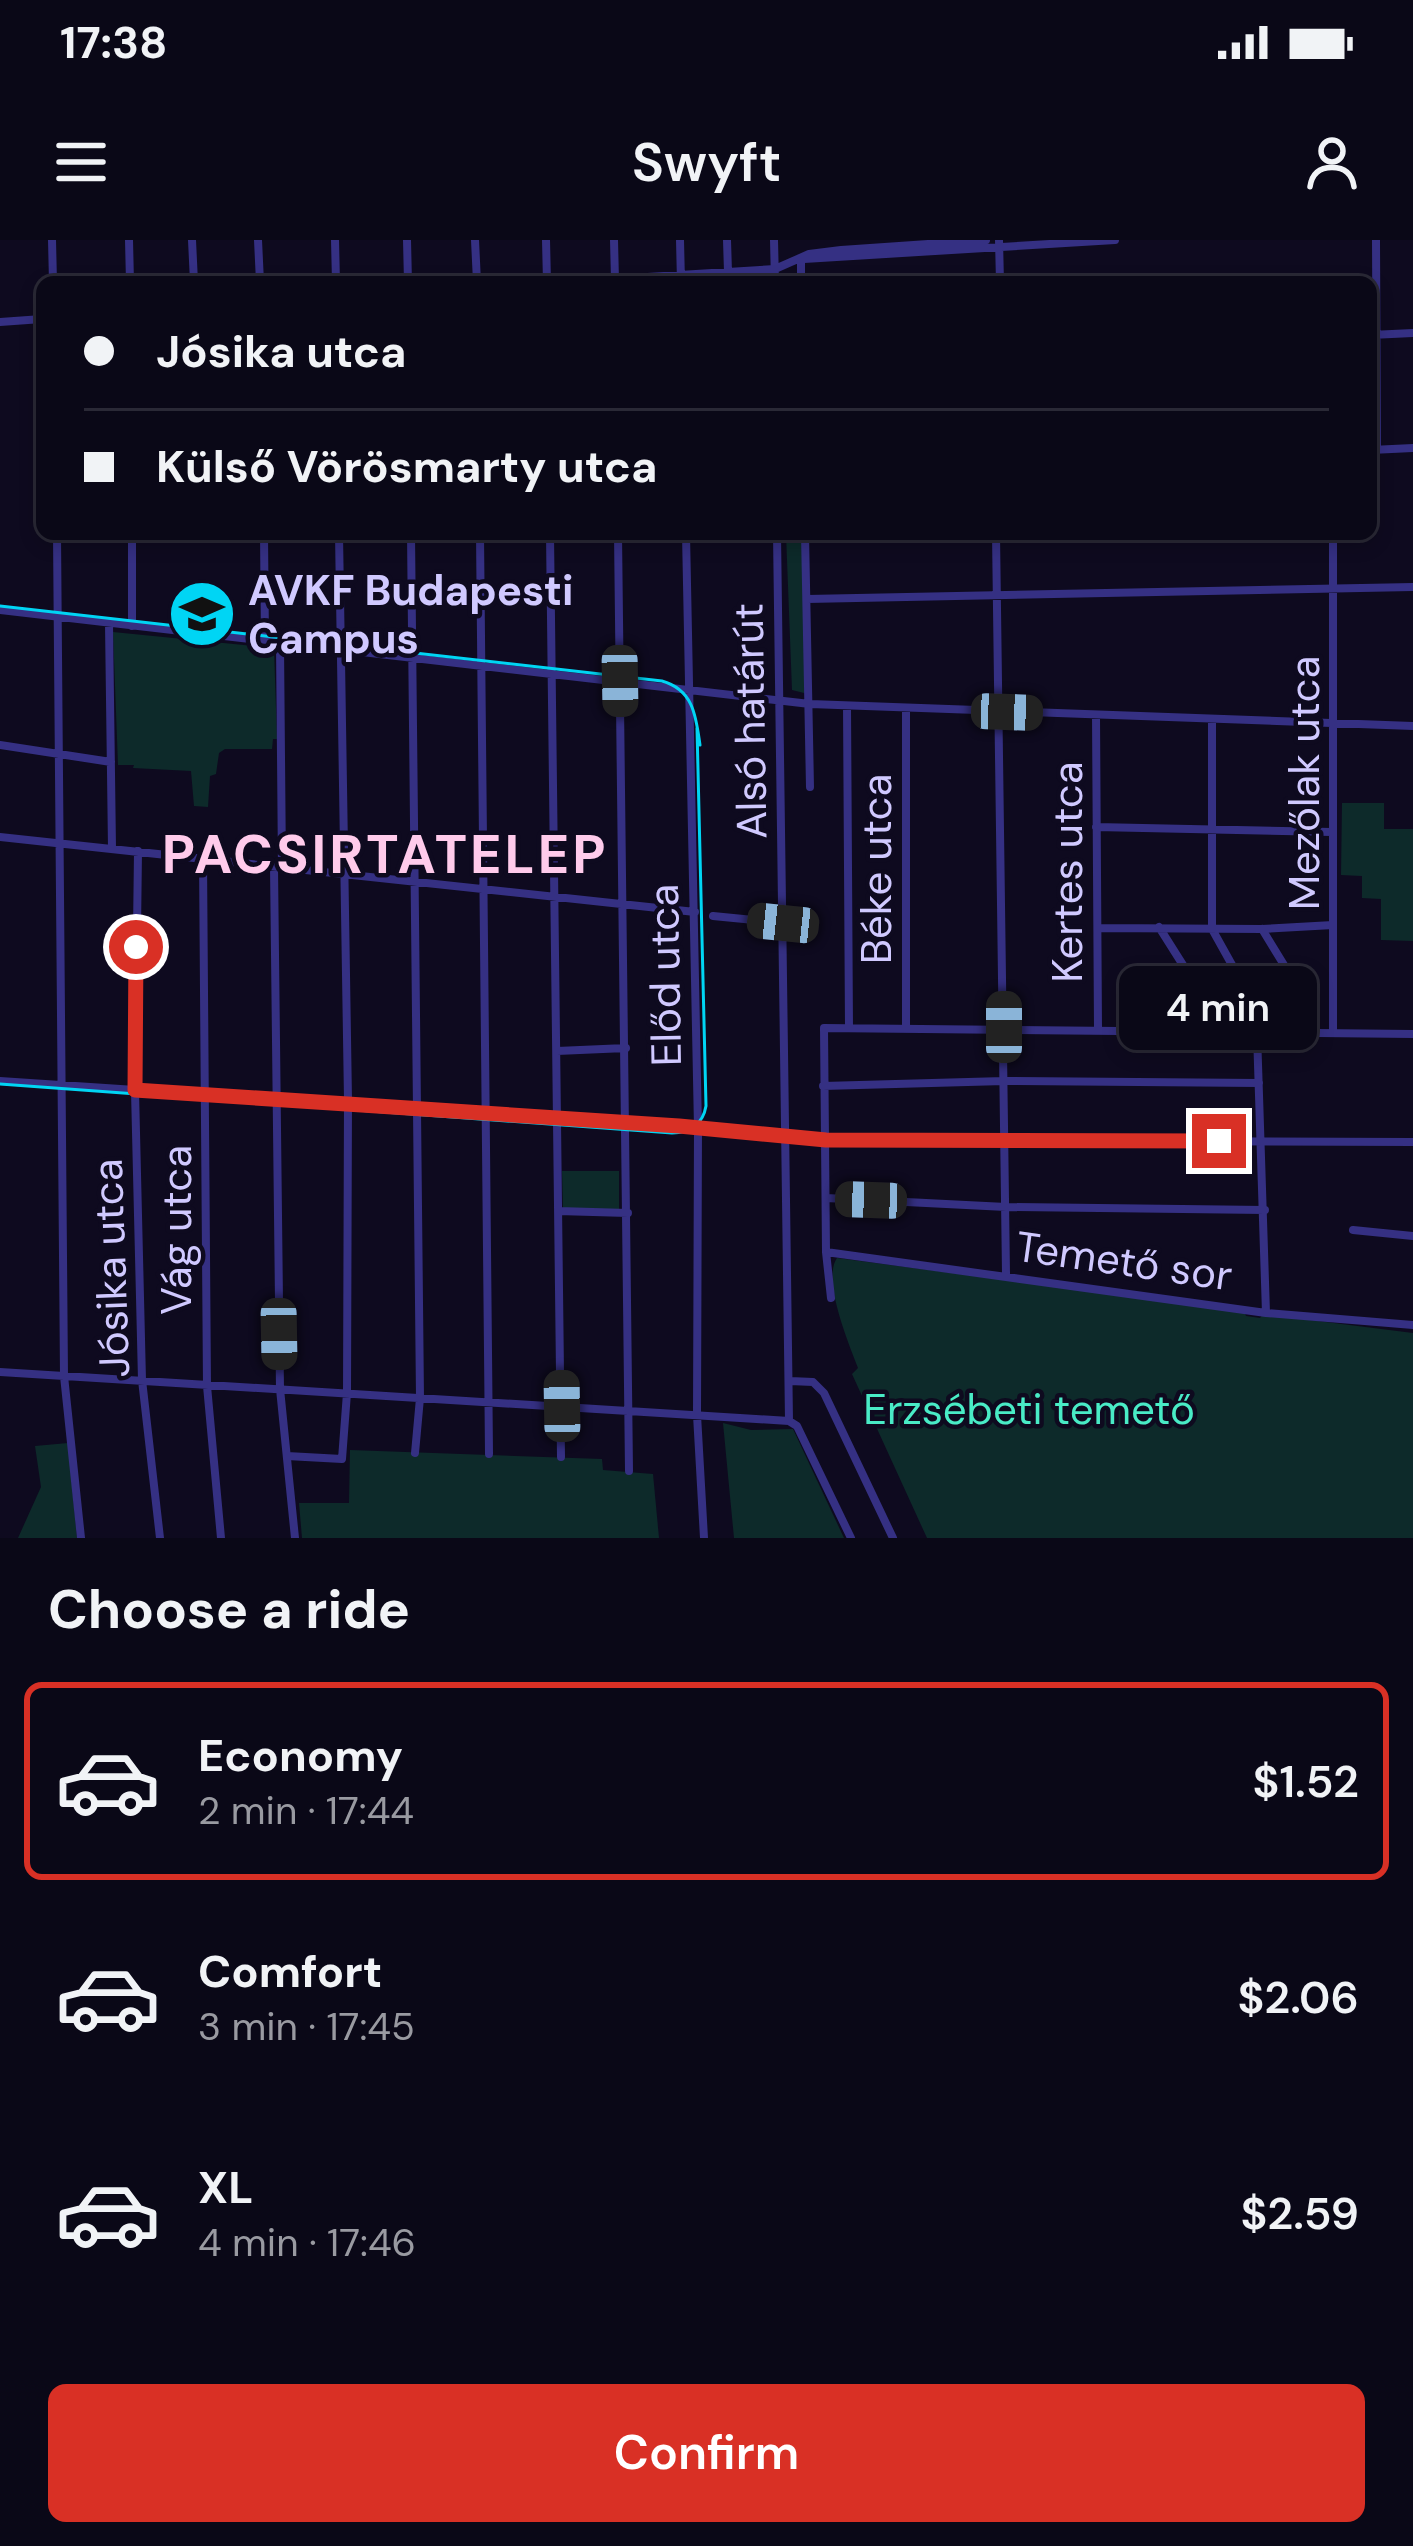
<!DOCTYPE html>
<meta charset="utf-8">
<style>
:root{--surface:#0a0817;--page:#131120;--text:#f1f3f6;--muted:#999aa1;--line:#2a2936;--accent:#d93025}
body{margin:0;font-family:"DM Sans",sans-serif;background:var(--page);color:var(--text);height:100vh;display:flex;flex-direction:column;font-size:45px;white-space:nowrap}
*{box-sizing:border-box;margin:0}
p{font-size:39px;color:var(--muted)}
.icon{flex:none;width:66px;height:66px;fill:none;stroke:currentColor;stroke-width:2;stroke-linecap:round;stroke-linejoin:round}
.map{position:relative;height:1298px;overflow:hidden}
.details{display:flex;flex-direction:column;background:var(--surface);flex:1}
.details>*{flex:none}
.guide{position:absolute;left:36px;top:36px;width:1341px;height:264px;border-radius:18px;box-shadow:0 6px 18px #0003,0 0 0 3px var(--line);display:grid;align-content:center;height:264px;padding:0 48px;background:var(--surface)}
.end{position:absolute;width:54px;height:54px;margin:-27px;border:15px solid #d93025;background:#fff;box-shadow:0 0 0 6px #fff}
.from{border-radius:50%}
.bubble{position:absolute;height:84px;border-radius:18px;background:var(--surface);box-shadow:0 6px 18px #0003,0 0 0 3px var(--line);font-size:39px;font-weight:600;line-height:84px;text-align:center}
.car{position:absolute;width:36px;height:72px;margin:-36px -18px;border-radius:15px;box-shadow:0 0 9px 3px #0007;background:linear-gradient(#222 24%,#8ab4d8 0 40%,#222 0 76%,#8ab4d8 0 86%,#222 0)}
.guide b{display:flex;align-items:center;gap:42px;height:114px;font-size:45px}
.guide b+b{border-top:3px solid var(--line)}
.guide i{width:30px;height:30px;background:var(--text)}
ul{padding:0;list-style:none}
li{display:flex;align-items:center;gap:36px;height:198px;margin:0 24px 18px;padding:0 24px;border:6px solid transparent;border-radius:18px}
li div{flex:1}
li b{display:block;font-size:45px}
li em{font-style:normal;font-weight:600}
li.active{border-color:var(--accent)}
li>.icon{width:108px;height:108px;stroke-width:1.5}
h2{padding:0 48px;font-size:54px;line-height:144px}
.action{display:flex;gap:24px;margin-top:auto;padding:24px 48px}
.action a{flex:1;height:138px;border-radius:18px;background:var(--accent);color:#fff;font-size:48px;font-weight:600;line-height:138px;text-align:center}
.status{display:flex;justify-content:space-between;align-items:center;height:84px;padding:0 60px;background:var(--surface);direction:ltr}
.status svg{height:33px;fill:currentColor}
header{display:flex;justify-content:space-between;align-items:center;height:156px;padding:0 48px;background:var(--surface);font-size:54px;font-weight:600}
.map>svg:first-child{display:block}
.green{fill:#0d2a2a}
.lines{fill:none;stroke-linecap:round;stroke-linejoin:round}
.minor{stroke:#353083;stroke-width:8}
.tram{stroke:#00d5f4;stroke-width:3}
.route{stroke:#d93025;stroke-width:15}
.labels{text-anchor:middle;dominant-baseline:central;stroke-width:9;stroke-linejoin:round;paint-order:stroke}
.poi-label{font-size:42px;font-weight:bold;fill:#d0c9ff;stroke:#0e0a1f;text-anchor:start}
.street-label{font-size:42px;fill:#d0c9ff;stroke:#0e0a1f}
.park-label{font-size:42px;fill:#49ebc6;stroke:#0e0a1f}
.district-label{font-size:54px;font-weight:bold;letter-spacing:3px;fill:#ffcbeb;stroke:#0e0a1f}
</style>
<div class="status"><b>17:38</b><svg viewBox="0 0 49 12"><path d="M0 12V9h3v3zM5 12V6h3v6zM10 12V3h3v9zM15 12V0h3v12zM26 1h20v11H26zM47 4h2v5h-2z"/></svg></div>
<header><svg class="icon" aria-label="menu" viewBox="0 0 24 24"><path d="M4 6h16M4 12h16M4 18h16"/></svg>Swyft<svg class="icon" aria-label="person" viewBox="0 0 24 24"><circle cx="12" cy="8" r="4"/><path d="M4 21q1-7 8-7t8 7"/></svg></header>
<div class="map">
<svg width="1413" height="1298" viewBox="0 0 1413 1298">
<rect width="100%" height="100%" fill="#0e0a1f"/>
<path class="green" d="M 786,294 L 804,294 L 808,451 L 804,453 L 792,450 Z
M 113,392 L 274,408 L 277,499 L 273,499 L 272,509 L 225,509 L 219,513 L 216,534 L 210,536 L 208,567 L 194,566 L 191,531 L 133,528 L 134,525 L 118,525 Z
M 1342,563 L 1384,563 L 1384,589 L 1413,589 L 1413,701 L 1381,700 L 1381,659 L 1362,658 L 1362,636 L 1341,635 Z
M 562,931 L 619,931 L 619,970 L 563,970 Z
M 837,1018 L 1244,1071 L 1246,1076 L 1260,1078 L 1263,1074 L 1413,1093 L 1413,1298 L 927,1298 L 852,1134 L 858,1128 C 848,1102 822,1039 837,1018 Z
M 723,1183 L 751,1190 L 793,1189 L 844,1298 L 734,1298 Z
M 68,1203 L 77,1298 L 18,1298 L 41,1247 L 35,1206 Z
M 350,1210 L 602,1219 L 603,1230 L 653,1234 L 659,1298 L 302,1298 L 299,1263 L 349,1263 Z"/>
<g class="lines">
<path class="minor" d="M 52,0 L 53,42
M 129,0 L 130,42
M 192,0 L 194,42
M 258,0 L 260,42
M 335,0 L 336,42
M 407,0 L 408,42
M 475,0 L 477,42
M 546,0 L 547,42
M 614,0 L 615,40
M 680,0 L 681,42
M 727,0 L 728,32
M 774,0 L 775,42
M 999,0 L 1000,42
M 1376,0 L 1377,210
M 801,19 L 801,42
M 804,19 L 1115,0
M 567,42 L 775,29 L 809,14 L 841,10 L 986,0
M 0,82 L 42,79
M 1371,95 L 1413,93
M 1371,210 L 1413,208
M 57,294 L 64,1136 L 81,1298
M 132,294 L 132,386
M 264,294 L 265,402
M 411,294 L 420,1158 L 415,1213
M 480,294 L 489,1214
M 550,294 L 561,1217
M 618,294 L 629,1231
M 686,294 L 698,888 L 697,1175 L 704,1298
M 777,294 L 789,1181 L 797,1186 L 851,1298
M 805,294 L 810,547
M 996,294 L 1006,1034
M 1333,294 L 1333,791
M 807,359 L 1413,347
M 0,370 L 810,464 L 1413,486
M 109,384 L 112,608
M 280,404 L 282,628
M 847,466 L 849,788
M 906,468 L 906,789
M 1096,475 L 1098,789
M 1212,479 L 1212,689 L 1241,741
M 0,505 L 111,522
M 1096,587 L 1332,592
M 0,597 L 695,672
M 138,611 L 135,851 L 142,1140 L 160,1298
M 203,619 L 207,1146 L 221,1298
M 274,627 L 280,1149 L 295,1298
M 713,676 L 783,683
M 1159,687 L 1195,744
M 1098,688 L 1262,689 L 1333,685
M 1262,689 L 1292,738
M 1257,793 L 1266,1073
M 557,811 L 626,808
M 0,841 L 679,886 L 826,900 L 1413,902
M 823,846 L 1004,841 L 1259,843
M 826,958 L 1006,967 L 1265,970
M 558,971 L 628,973
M 1353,990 L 1413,996
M 826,1012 L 1266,1073 L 1413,1085
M 831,1058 L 826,1012 L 824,788 L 1413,794
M 0,1132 L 789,1181
M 790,1141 L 813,1142 L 824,1153 L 893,1298
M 287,1216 L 342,1219 L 347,1153 L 348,860 L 339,294"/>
<path class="tram" d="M 0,366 L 662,441 C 694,450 696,477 700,505
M 0,844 L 672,893 C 690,893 703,884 706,866 L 697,488"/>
</g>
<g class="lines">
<path class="route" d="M 136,707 L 135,850 L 679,886 L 826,900 L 1219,901"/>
</g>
<defs>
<g id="university-disc" transform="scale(3.45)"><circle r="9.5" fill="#00d5f4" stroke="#0e0a1f"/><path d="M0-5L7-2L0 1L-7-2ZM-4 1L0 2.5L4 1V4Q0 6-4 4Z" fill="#111"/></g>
</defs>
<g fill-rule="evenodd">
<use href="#university-disc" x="202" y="374"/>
</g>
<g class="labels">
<g class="poi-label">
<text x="248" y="350">AVKF Budapesti<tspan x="248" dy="48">Campus</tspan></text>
</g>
<g class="street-label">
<text transform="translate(750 481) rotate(-91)">Alsó határút</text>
<text transform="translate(1304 543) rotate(-90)">Mezőlak utca</text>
<text transform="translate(876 629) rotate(-90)">Béke utca</text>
<text transform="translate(1067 632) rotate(-90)">Kertes utca</text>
<text transform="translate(665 735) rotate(-91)">Előd utca</text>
<text transform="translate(176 990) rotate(-90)">Vág utca</text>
<text transform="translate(1124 1021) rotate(8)">Temető sor</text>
<text transform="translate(111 1028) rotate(-92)">Jósika utca</text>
</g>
<g class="park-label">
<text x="1029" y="1169">Erzsébeti temető</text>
</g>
<g class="district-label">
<text x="385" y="614">PACSIRTATELEP</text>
</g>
</g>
</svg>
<i class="end from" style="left:136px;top:707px"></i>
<i class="end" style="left:1219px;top:901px"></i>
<div class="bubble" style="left:1119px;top:726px;width:198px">4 min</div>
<i class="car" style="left:620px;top:441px;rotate:179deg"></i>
<i class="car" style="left:1007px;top:472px;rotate:92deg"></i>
<i class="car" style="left:783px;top:683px;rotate:276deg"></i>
<i class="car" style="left:1004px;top:787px;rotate:0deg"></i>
<i class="car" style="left:871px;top:960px;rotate:272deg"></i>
<i class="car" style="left:279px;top:1094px;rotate:179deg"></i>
<i class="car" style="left:562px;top:1166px;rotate:359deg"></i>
<div class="guide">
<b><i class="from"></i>Jósika utca</b>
<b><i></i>Külső Vörösmarty utca</b>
</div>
</div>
<section class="details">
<h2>Choose a ride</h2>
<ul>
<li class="active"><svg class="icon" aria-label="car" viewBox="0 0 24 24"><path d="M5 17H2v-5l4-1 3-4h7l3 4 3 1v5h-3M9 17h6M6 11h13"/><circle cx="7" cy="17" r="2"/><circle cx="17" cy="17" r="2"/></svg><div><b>Economy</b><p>2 min · 17:44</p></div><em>$1.52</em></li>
<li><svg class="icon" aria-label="car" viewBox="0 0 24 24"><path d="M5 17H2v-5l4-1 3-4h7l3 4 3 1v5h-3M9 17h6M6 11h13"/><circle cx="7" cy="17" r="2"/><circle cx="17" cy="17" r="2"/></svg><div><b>Comfort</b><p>3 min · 17:45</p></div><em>$2.06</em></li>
<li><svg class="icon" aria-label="car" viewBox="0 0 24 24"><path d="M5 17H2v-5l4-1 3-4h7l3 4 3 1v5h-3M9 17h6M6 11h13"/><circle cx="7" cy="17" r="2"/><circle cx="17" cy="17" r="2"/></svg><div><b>XL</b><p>4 min · 17:46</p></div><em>$2.59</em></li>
</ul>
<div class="action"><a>Confirm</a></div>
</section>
